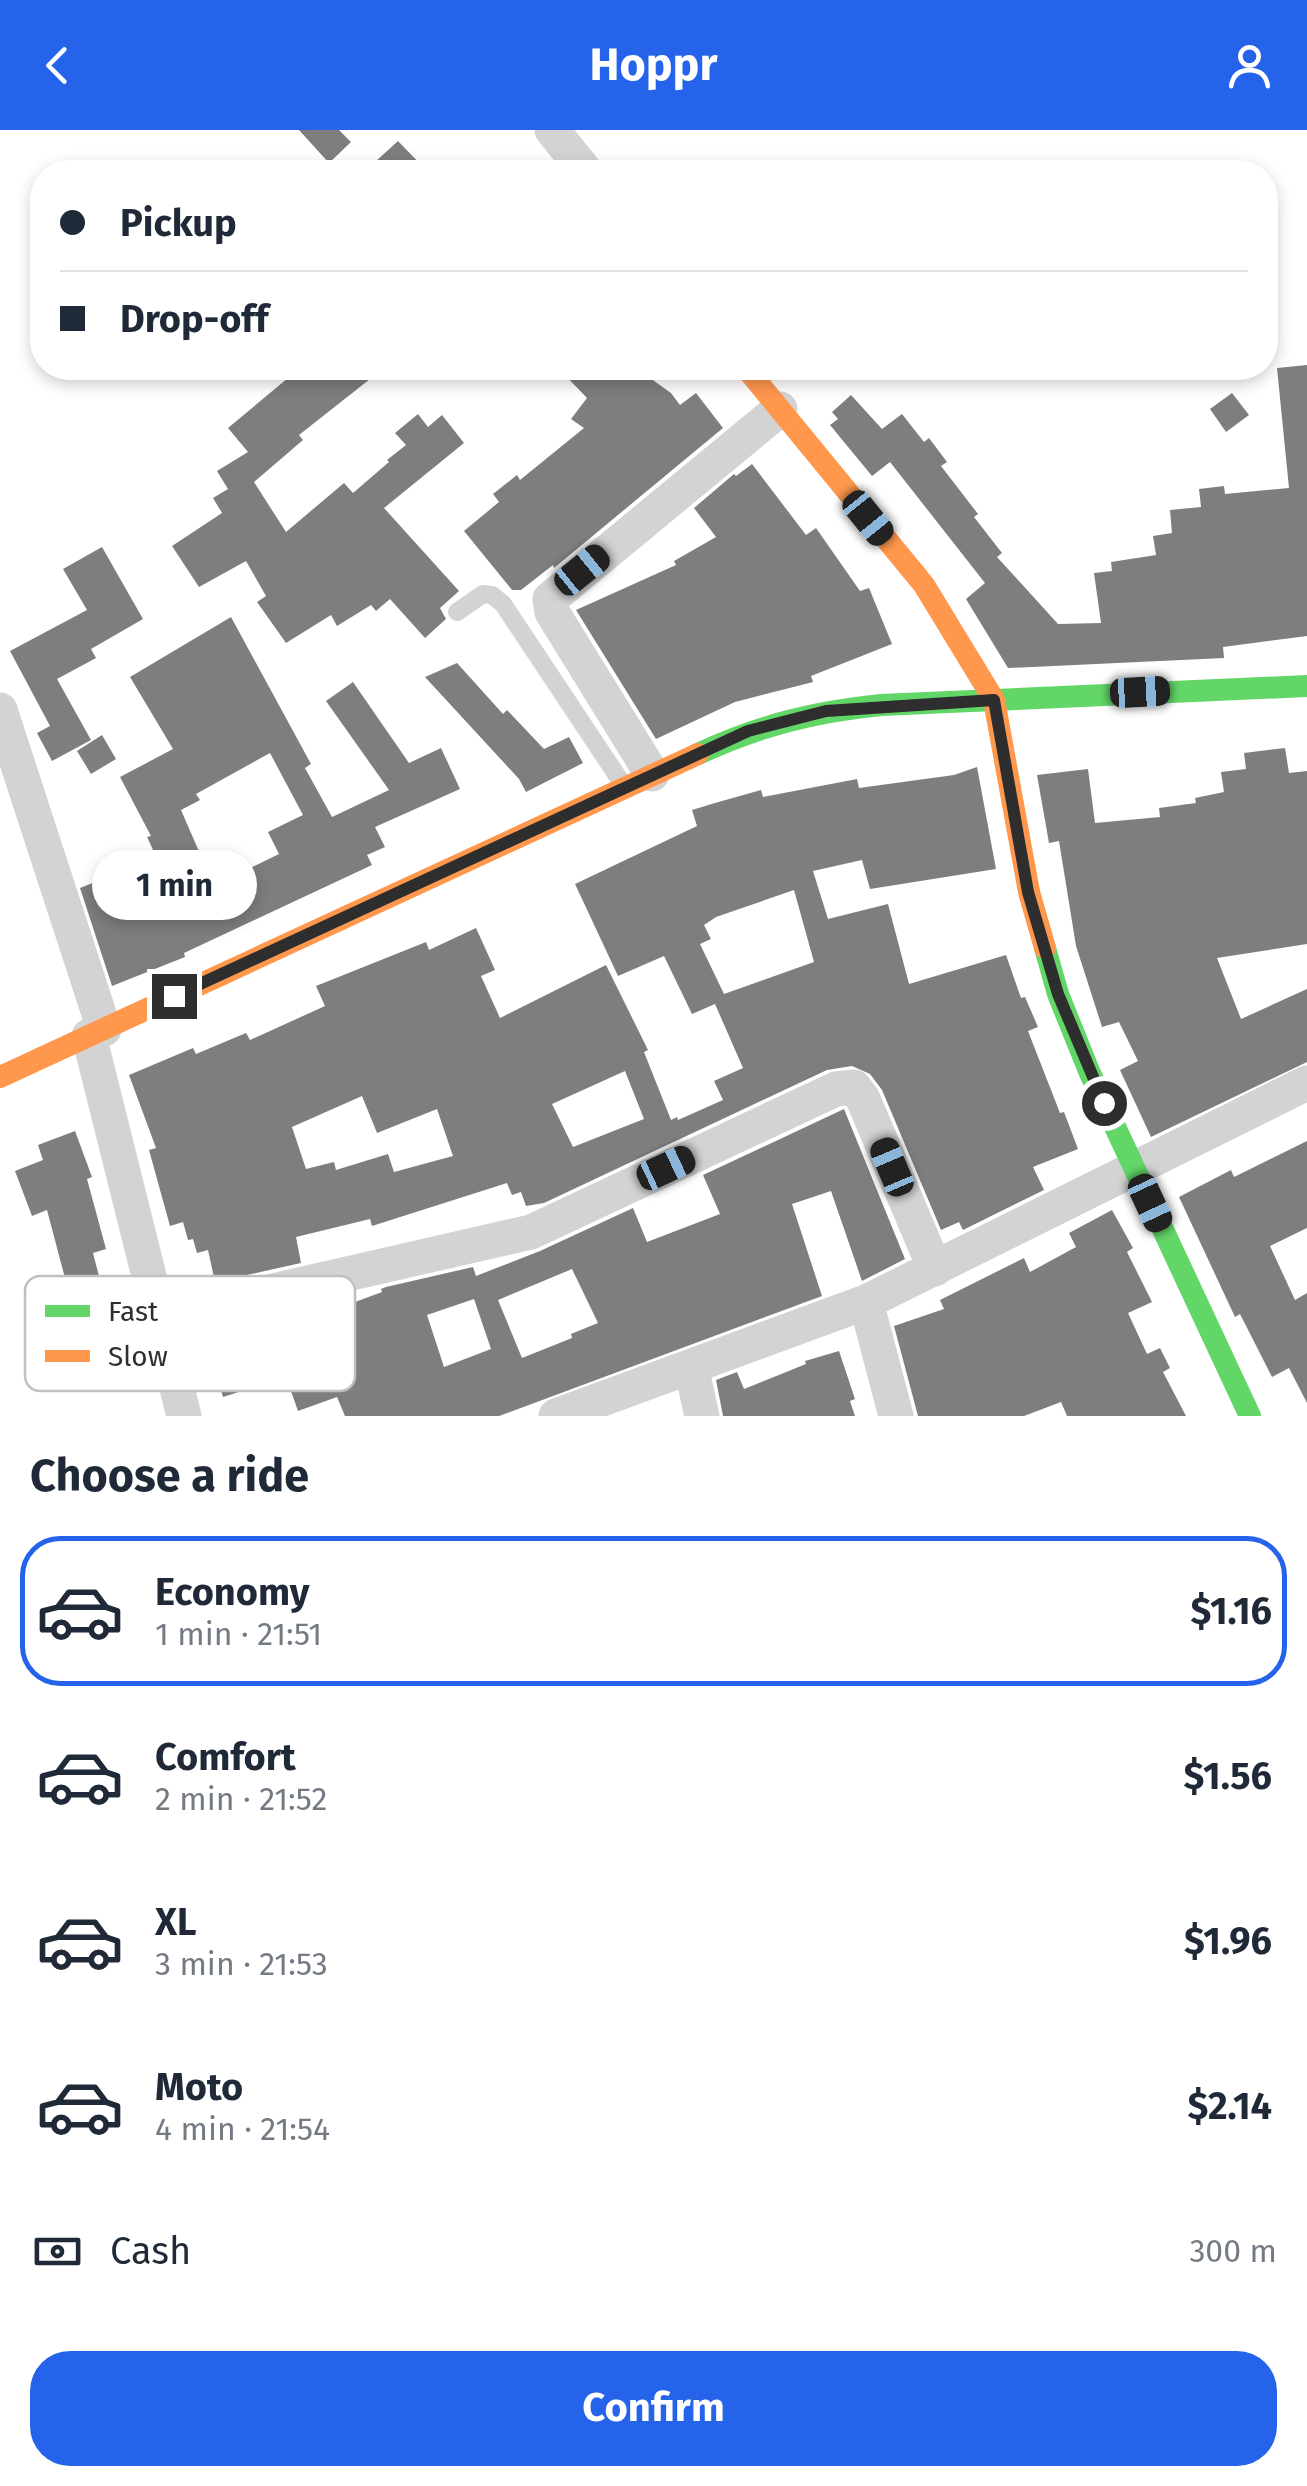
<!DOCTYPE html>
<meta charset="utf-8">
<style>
:root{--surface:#fff;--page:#f2f2f3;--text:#1f2937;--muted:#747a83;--line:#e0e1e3;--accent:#2563eb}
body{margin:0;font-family:"Fira Sans",sans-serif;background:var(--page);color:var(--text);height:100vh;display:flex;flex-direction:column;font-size:38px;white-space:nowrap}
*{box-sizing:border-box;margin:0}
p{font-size:32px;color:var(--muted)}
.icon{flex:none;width:55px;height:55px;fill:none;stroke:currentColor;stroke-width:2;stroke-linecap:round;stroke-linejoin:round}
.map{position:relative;height:1286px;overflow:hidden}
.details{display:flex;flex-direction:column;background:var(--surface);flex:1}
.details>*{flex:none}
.banner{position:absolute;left:30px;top:30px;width:1248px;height:220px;border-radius:40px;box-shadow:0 5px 15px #0003;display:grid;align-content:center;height:220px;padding:0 30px;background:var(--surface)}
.end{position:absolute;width:45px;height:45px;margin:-22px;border:12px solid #2e2e2e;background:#fff;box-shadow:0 0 0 5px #fff}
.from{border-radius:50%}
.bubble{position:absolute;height:70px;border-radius:35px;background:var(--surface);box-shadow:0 5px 15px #0003;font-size:32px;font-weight:700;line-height:70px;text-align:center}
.car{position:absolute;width:30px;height:60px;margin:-30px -15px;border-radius:12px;box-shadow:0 0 8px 2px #0007;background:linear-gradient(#222 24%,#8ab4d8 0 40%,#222 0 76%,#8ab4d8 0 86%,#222 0)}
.banner b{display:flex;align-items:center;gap:35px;height:95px;font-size:38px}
.banner b+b{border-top:2px solid var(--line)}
.banner i{width:25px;height:25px;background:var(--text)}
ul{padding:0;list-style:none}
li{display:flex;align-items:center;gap:30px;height:150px;margin:0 20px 15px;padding:0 10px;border:5px solid transparent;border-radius:40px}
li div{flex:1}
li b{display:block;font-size:38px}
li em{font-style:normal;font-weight:700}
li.on{border-color:var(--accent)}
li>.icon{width:90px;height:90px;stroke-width:1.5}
h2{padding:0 30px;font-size:45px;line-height:120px}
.pay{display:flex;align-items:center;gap:25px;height:110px;padding:0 30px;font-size:38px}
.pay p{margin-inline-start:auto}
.button{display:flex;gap:20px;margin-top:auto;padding:20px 30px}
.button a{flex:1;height:115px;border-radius:40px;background:var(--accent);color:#fff;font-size:40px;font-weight:700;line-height:115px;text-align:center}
header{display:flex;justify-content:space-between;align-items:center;height:130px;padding:0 30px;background:var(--accent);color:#fff;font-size:45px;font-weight:700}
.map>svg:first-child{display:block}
.building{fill:#7e7e7e;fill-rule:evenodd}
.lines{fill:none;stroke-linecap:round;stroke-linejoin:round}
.lane{stroke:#d3d3d3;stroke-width:18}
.street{stroke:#d3d3d3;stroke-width:35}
.fast{stroke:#63d668;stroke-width:22}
.slow{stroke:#ff974d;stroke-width:22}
.route{stroke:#2e2e2e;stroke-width:12}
.key{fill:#fff;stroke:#c0c0c0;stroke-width:2.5}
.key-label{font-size:28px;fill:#2e2e2e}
</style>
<header><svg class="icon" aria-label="back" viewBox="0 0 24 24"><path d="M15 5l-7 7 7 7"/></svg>Hoppr<svg class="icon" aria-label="person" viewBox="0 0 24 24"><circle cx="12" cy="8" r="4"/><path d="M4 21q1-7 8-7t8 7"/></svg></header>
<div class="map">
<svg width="1307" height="1286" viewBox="0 0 1307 1286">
<rect width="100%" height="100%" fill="#fff"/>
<path class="building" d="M 299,0 L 339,0 L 351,12 L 329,33 Z
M 398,11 L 428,42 L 364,42 Z
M 1307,235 L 1307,506 L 1223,517 L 1224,528 L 1008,538 L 966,469 L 985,453 L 890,332 L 872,346 L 830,295 L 838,289 L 832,282 L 851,265 L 882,299 L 902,284 L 924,312 L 929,308 L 947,332 L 941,336 L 978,384 L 974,387 L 1002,423 L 997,427 L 1058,494 L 1101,493 L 1094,443 L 1112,441 L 1111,432 L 1156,425 L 1153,406 L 1172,403 L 1170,380 L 1201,377 L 1199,359 L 1224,356 L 1225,364 L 1289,358 L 1277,238 Z
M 300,238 L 384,238 L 299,305 L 303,310 L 254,352 L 286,402 L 344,353 L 353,363 L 389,332 L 387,330 L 406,315 L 395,303 L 418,284 L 428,297 L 442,285 L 464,313 L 384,378 L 459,461 L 440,478 L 446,489 L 425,508 L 390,469 L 376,481 L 371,475 L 337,496 L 331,485 L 286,513 L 257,472 L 266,466 L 246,431 L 199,457 L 172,416 L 222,383 L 213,368 L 228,359 L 217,341 L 248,322 L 228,298 Z
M 558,238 L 636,238 L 671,263 L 680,275 L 696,263 L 723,298 L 554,438 L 553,435 L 521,460 L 512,460 L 464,401 L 499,372 L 493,364 L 517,345 L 520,350 L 584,298 L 571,289 L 587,268 Z
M 1232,263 L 1249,285 L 1226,302 L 1210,279 Z
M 752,334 L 806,405 L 816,398 L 860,461 L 869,458 L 892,514 L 811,546 L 813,552 L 735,572 L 656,609 L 576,480 L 676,435 L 674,431 L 716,407 L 694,378 L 734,344 L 736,346 Z
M 102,417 L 143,489 L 91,519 L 96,528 L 57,549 L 91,610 L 52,631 L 37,603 L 50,596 L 10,521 L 87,480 L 63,439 Z
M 231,487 L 311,634 L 305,638 L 332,687 L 389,660 L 326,571 L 353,552 L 409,633 L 441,618 L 460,659 L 375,697 L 385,717 L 367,725 L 372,735 L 184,823 L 185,827 L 112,856 L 80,758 L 148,731 L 147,727 L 155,724 L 147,707 L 151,706 L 120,647 L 173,619 L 130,547 ZM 270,623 L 303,685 L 268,702 L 279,724 L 214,756 L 181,680 L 200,670 L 196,664 Z
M 457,533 L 503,584 L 507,580 L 544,619 L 569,607 L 583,633 L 526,662 L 519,649 L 425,547 Z
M 102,605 L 116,629 L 91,644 L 77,621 Z
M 1285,618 L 1289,643 L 1307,641 L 1307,814 L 1217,828 L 1241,889 L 1307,859 L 1307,932 L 1151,1007 L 1120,940 L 1138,931 L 1119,892 L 1102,897 L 1076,816 L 1059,711 L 1049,713 L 1037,645 L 1088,639 L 1095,693 L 1160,687 L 1159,678 L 1196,673 L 1195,668 L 1224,662 L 1221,642 L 1246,639 L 1244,623 Z
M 977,637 L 996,739 L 870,759 L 862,730 L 813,741 L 828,789 L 888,774 L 909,854 L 1006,825 L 1021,868 L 1025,867 L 1038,897 L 1028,901 L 1060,983 L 1064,982 L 1078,1019 L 1033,1037 L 1044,1060 L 963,1100 L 959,1092 L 941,1100 L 882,960 L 870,944 L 852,936 L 827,940 L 544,1073 L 526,1076 L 521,1062 L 512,1065 L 507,1053 L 372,1096 L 370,1089 L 296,1107 L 301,1133 L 215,1152 L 208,1120 L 197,1123 L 193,1109 L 188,1110 L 183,1092 L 170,1096 L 149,1020 L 156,1018 L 129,945 L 193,918 L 196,924 L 246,903 L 250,910 L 325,876 L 316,856 L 426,812 L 429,820 L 476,798 L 495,840 L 481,846 L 500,888 L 606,835 L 648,920 L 644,922 L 671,990 L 677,987 L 678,990 L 723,970 L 714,951 L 743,938 L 715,874 L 692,884 L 664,826 L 618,846 L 575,754 L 697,696 L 692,680 L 715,673 L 761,660 L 763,667 L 857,649 L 859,658 L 954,645 ZM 794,760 L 814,832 L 724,864 L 700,814 L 711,809 L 704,795 L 716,787 ZM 625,941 L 644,989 L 573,1017 L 552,974 ZM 362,966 L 377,1003 L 437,979 L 453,1026 L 394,1042 L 388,1024 L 336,1040 L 334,1032 L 306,1039 L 292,997 Z
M 844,979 L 905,1129 L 862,1151 L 831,1061 L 792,1074 L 822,1166 L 499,1286 L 345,1286 L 337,1267 L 298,1281 L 286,1247 L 223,1267 L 205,1210 L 263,1192 L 265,1198 L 337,1173 L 339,1178 L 382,1162 L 381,1159 L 386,1157 L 473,1137 L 476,1146 L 540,1121 L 633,1078 L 647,1112 L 720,1084 L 703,1045 ZM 572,1139 L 598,1193 L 571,1204 L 572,1208 L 522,1228 L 498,1170 ZM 474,1169 L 491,1219 L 444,1237 L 427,1185 Z
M 75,1001 L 92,1047 L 87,1049 L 106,1119 L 93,1123 L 99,1146 L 95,1147 L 109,1196 L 68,1206 L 58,1170 L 70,1167 L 47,1080 L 32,1086 L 15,1041 L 43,1030 L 38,1015 Z
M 1307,1011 L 1307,1098 L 1270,1116 L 1295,1170 L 1307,1163 L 1307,1273 L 1289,1238 L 1272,1247 L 1240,1184 L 1235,1187 L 1179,1067 L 1231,1040 L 1234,1047 Z
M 1112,1080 L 1133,1118 L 1127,1122 L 1152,1172 L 1128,1183 L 1147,1224 L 1160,1218 L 1170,1238 L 1163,1242 L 1186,1286 L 1067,1286 L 1061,1272 L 1024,1286 L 918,1286 L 894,1196 L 944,1179 L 940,1170 L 1024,1128 L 1030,1142 L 1076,1117 L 1069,1103 Z
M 839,1221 L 855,1269 L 850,1271 L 855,1286 L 723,1286 L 716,1250 L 737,1242 L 744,1259 L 806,1234 L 805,1231 Z"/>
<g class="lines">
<path class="lane" d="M 457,482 L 483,464 L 492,465 L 503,474 L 622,653"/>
<path class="street" d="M 552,0 L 586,42
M 0,580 L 104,899
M 652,644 L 552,482 L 550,469 L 780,279
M 89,906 L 184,1286
M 866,1172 L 896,1286
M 159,1187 L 531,1102 L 836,959 L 854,957 L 863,969 L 935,1139
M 691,1236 L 702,1286
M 556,1286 L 866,1172 L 1307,953"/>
<path class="fast" d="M 698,624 C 761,595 813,582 881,575 L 1307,556
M 1045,818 L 1058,864 L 1089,941 L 1250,1286"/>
<path class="slow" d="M 746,238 L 924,455 L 994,570 L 1029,762 L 1045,818
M 0,947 L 698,624"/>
</g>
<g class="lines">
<path class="route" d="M 174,866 L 748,601 L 826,581 L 994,570 L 1028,762 L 1058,864 L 1104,973"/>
</g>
<rect x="25" y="1146" width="330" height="115" rx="15" class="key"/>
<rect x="45" y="1175" width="45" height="12" fill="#63d668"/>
<rect x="45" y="1220" width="45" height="12" fill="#ff974d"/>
<g class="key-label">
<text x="108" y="1191">Fast</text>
<text x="108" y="1236">Slow</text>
</g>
</svg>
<i class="end from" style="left:1104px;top:973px"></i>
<i class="end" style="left:174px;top:866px"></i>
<div class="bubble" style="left:92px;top:720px;width:165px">1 min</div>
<i class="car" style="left:868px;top:388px;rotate:141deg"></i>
<i class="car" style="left:582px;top:440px;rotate:51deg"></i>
<i class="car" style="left:1140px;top:562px;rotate:87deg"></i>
<i class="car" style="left:892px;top:1037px;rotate:337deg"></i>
<i class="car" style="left:666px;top:1038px;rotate:65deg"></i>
<i class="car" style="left:1150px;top:1073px;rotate:155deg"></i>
<div class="banner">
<b><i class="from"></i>Pickup</b>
<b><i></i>Drop-off</b>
</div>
</div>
<section class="details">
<h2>Choose a ride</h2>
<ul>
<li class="on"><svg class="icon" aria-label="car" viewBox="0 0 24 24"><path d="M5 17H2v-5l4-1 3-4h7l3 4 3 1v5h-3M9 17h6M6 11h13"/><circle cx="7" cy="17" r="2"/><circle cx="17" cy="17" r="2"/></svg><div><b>Economy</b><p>1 min · 21:51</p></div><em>$1.16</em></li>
<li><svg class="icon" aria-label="car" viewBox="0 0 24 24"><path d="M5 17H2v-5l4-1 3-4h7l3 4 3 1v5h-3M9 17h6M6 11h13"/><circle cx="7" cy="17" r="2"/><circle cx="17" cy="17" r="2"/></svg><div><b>Comfort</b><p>2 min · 21:52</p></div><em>$1.56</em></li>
<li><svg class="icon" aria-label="car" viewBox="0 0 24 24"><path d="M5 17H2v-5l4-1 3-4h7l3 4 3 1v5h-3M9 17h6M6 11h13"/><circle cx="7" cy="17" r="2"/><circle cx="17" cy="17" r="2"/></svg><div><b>XL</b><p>3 min · 21:53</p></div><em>$1.96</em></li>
<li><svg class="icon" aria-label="car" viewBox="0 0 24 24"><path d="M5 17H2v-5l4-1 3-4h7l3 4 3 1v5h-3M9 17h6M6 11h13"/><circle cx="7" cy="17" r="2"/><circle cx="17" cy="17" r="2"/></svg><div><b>Moto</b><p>4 min · 21:54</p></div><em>$2.14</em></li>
</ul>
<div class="pay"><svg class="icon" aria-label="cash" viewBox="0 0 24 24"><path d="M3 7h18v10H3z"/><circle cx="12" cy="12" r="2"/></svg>Cash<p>300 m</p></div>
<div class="button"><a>Confirm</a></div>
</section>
